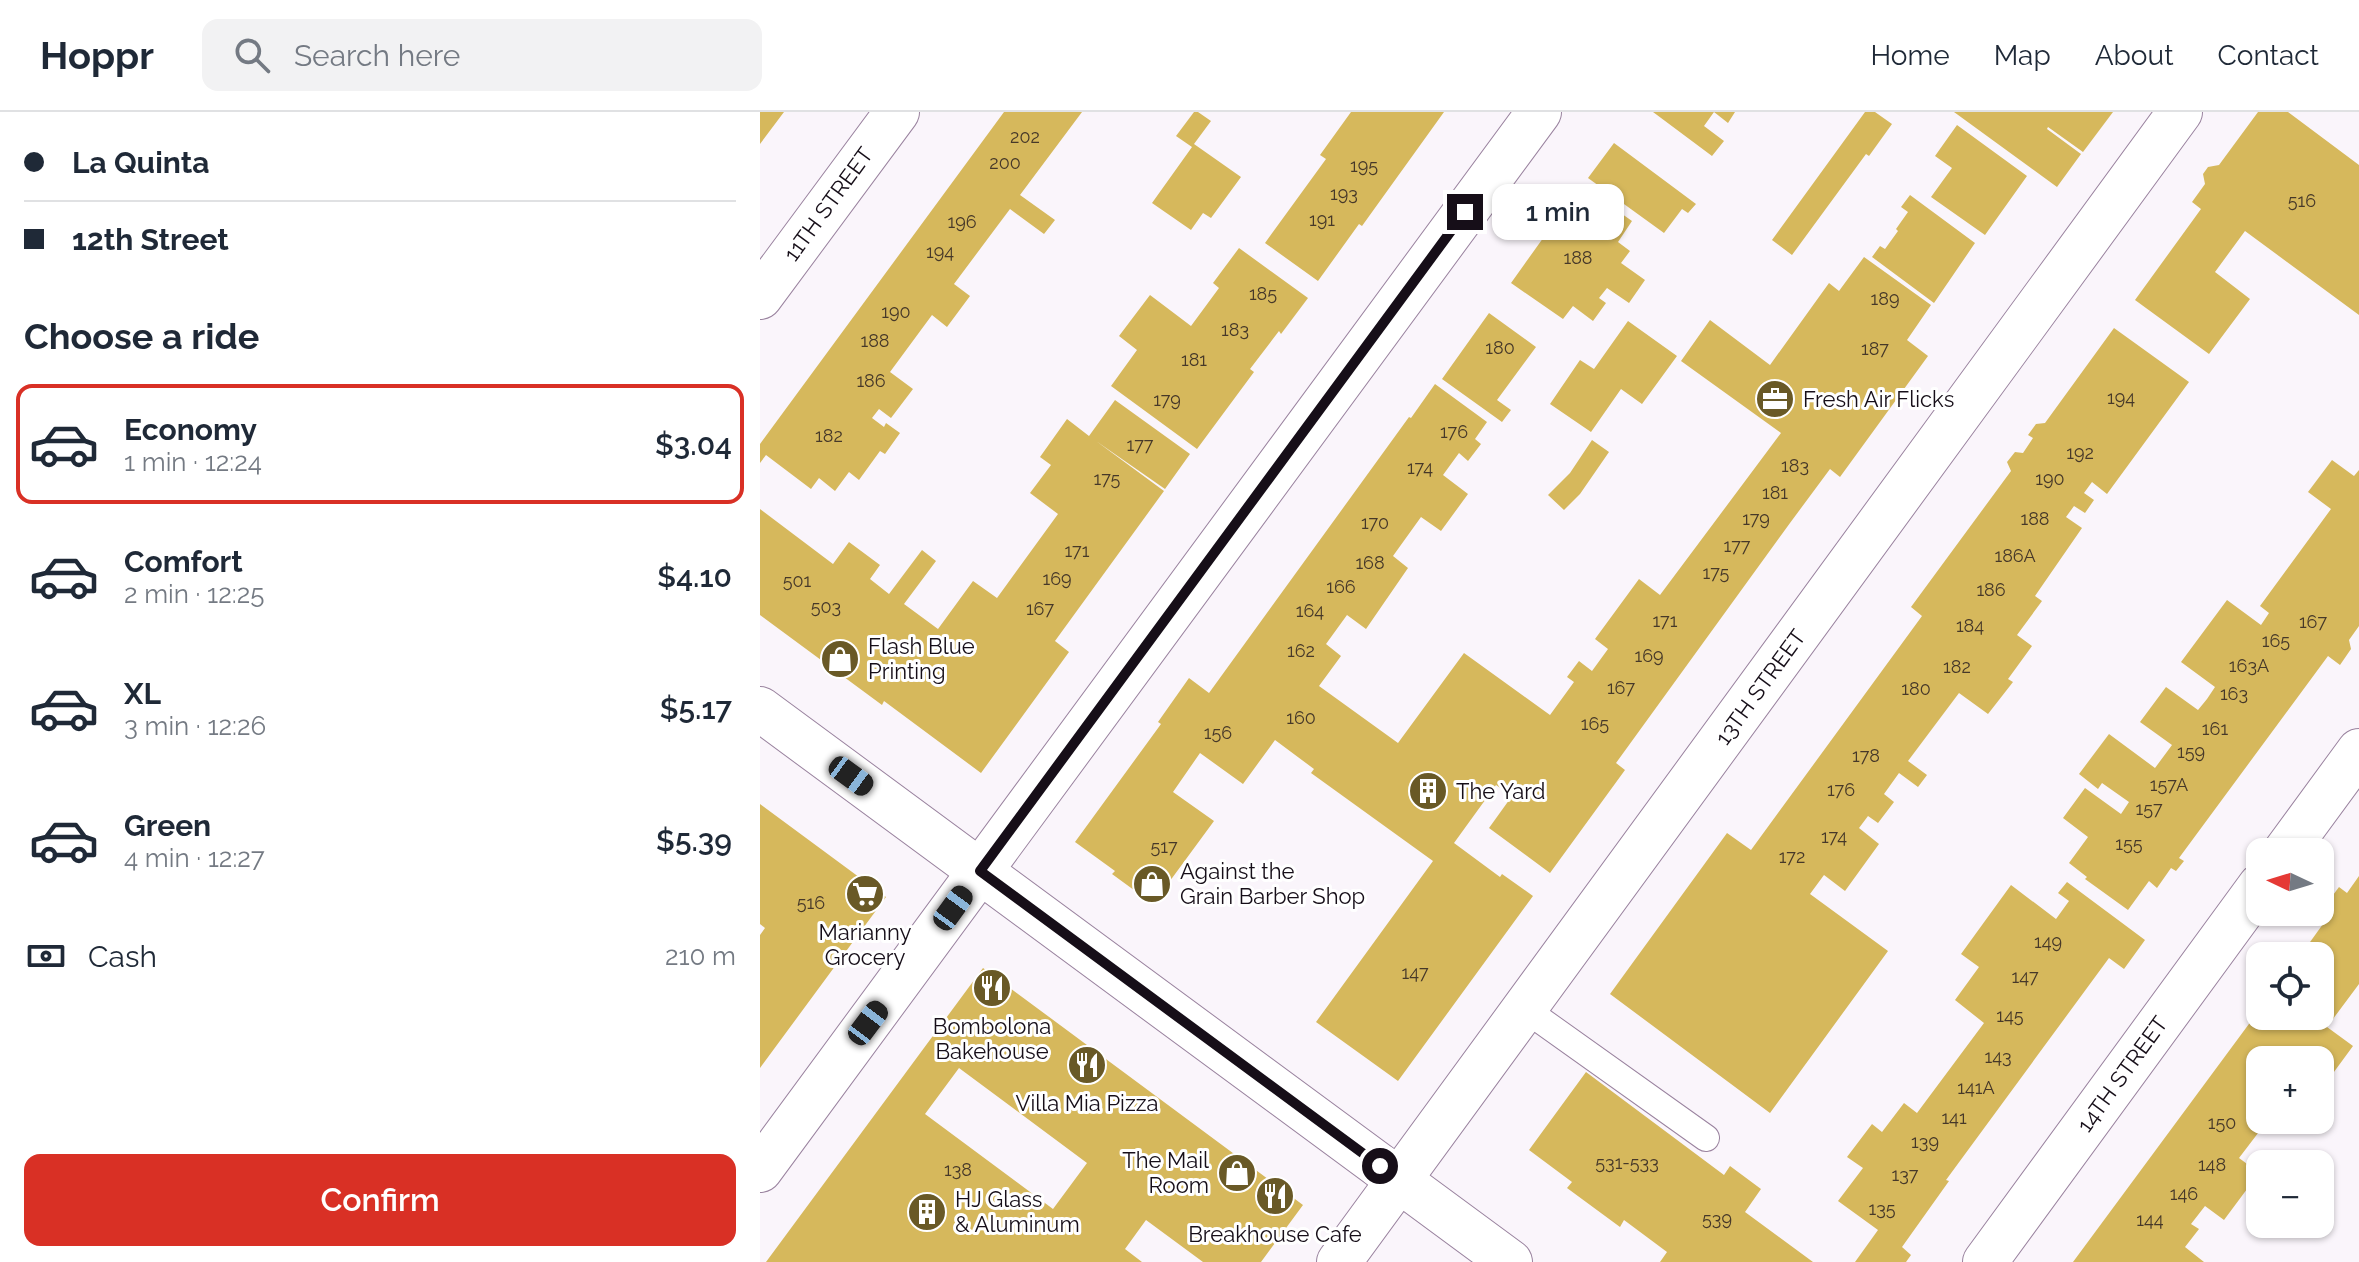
<!DOCTYPE html>
<meta charset="utf-8">
<style>
:root{--surface:#fff;--page:#f2f2f3;--text:#1f2937;--muted:#747a83;--line:#e0e1e3;--accent:#d93025}
body{margin:0;font-family:Raleway,sans-serif;background:var(--page);color:var(--text);height:100vh;display:flex;flex-direction:column;font-size:30px;white-space:nowrap}
*{box-sizing:border-box;margin:0}
p{font-size:26px;color:var(--muted)}
.icon{flex:none;width:44px;height:44px;fill:none;stroke:currentColor;stroke-width:2;stroke-linecap:round;stroke-linejoin:round}
.map{position:relative;flex:1;overflow:hidden}
.details{display:flex;flex-direction:column;background:var(--surface);width:760px}
.details>*{flex:none}
.banner{display:grid;align-content:center;height:176px;padding:0 24px;background:var(--surface)}
.needle{width:52px;rotate:274deg}
.buttons{position:absolute;left:1486px;top:726px;display:grid;gap:16px}
.buttons a{display:grid;place-items:center;width:88px;height:88px;border-radius:16px;background:var(--surface);box-shadow:0 2px 6px #0004;font-size:40px}
.end{position:absolute;width:36px;height:36px;margin:-18px;border:10px solid #160e18;background:#fff;box-shadow:0 0 0 4px #fff}
.from{border-radius:50%}
.bubble{position:absolute;height:56px;border-radius:16px;background:var(--surface);box-shadow:0 2px 6px #0004;font-size:26px;font-weight:600;line-height:56px;text-align:center}
.car{position:absolute;width:24px;height:48px;margin:-24px -12px;border-radius:10px;box-shadow:0 0 6px 2px #0007;background:linear-gradient(#222 24%,#8ab4d8 0 40%,#222 0 76%,#8ab4d8 0 86%,#222 0)}
.banner b{display:flex;align-items:center;gap:28px;height:76px;font-size:30px}
.banner b+b{border-top:2px solid var(--line)}
.banner i{width:20px;height:20px;background:var(--text)}
ul{padding:0;list-style:none}
li{display:flex;align-items:center;gap:24px;height:120px;margin:0 16px 12px;padding:0 8px;border:4px solid transparent;border-radius:16px}
li div{flex:1}
li b{display:block;font-size:30px}
li em{font-style:normal;font-weight:600}
li.on{border-color:var(--accent)}
li>.icon{width:72px;height:72px;stroke-width:1.5}
h2{padding:0 24px;font-size:36px;line-height:96px}
.pay{display:flex;align-items:center;gap:20px;height:88px;padding:0 24px;font-size:30px}
.pay p{margin-inline-start:auto}
.primary-button{display:flex;gap:16px;margin-top:auto;padding:16px 24px}
.primary-button a{flex:1;height:92px;border-radius:16px;background:var(--accent);color:#fff;font-size:32px;font-weight:600;line-height:92px;text-align:center}
header{display:flex;align-items:center;gap:48px;box-sizing:border-box;height:112px;padding:0 40px;background:var(--surface);border-bottom:2px solid var(--line)}
header strong{font-size:38px}
nav{display:flex;gap:44px;margin-inline-start:auto;font-size:28px}
.search{width:560px;height:72px;background:var(--page);display:flex;align-items:center;gap:20px;box-sizing:border-box;padding:0 28px;border-radius:16px;color:var(--muted);font-size:30px}
main{display:flex;flex:1;min-height:0}
.map>svg:first-child{display:block}
.building{fill:#d6b85c;fill-rule:evenodd}
.lines{fill:none;stroke-linecap:round;stroke-linejoin:round}
.lane-casing{stroke:#9a839f;stroke-width:28}
.street-casing{stroke:#9a839f;stroke-width:46}
.secondary-casing{stroke:#9a839f;stroke-width:46}
.lane{stroke:#fff;stroke-width:26}
.street{stroke:#fff;stroke-width:44}
.secondary{stroke:#fff;stroke-width:44}
.route{stroke:#160e18;stroke-width:10}
.labels{text-anchor:middle;dominant-baseline:central;stroke-width:6;stroke-linejoin:round;paint-order:stroke}
.number-label{font-size:18px;fill:#463829}
.street-label{font-size:22px;fill:#160e18;stroke:#fff}
.poi-label{font-size:22px;fill:#160e18;stroke:#fff;text-anchor:start}
</style>
<header>
<strong>Hoppr</strong>
<div class="search"><svg class="icon" aria-label="search" viewBox="0 0 24 24"><circle cx="10" cy="10" r="6"/><path d="M15 15l6 6"/></svg>Search here</div>
<nav><a>Home</a><a>Map</a><a>About</a><a>Contact</a></nav>
</header>
<main>
<section class="details">
<div class="banner">
<b><i class="from"></i>La Quinta</b>
<b><i></i>12th Street</b>
</div>
<h2>Choose a ride</h2>
<ul>
<li class="on"><svg class="icon" aria-label="car" viewBox="0 0 24 24"><path d="M5 17H2v-5l4-1 3-4h7l3 4 3 1v5h-3M9 17h6M6 11h13"/><circle cx="7" cy="17" r="2"/><circle cx="17" cy="17" r="2"/></svg><div><b>Economy</b><p>1 min · 12:24</p></div><em>$3.04</em></li>
<li><svg class="icon" aria-label="car" viewBox="0 0 24 24"><path d="M5 17H2v-5l4-1 3-4h7l3 4 3 1v5h-3M9 17h6M6 11h13"/><circle cx="7" cy="17" r="2"/><circle cx="17" cy="17" r="2"/></svg><div><b>Comfort</b><p>2 min · 12:25</p></div><em>$4.10</em></li>
<li><svg class="icon" aria-label="car" viewBox="0 0 24 24"><path d="M5 17H2v-5l4-1 3-4h7l3 4 3 1v5h-3M9 17h6M6 11h13"/><circle cx="7" cy="17" r="2"/><circle cx="17" cy="17" r="2"/></svg><div><b>XL</b><p>3 min · 12:26</p></div><em>$5.17</em></li>
<li><svg class="icon" aria-label="car" viewBox="0 0 24 24"><path d="M5 17H2v-5l4-1 3-4h7l3 4 3 1v5h-3M9 17h6M6 11h13"/><circle cx="7" cy="17" r="2"/><circle cx="17" cy="17" r="2"/></svg><div><b>Green</b><p>4 min · 12:27</p></div><em>$5.39</em></li>
</ul>
<div class="pay"><svg class="icon" aria-label="cash" viewBox="0 0 24 24"><path d="M3 7h18v10H3z"/><circle cx="12" cy="12" r="2"/></svg>Cash<p>210 m</p></div>
<div class="primary-button"><a>Confirm</a></div>
</section>
<div class="map">
<svg width="1599" height="1150" viewBox="0 0 1599 1150">
<rect width="100%" height="100%" fill="#faf5fb"/>
<path class="building" d="M 0,0 L 24,0 L 0,32 Z
M 244,0 L 322,0 L 260,83 L 295,108 L 284,122 L 250,97 L 238,113 L 194,172 L 210,184 L 187,215 L 172,203 L 130,260 L 153,277 L 131,306 L 119,297 L 112,306 L 124,315 L 126,311 L 140,321 L 125,342 L 120,339 L 99,368 L 89,360 L 75,379 L 59,366 L 51,377 L 6,343 L 0,351 L 0,332 Z
M 434,0 L 438,0 L 451,9 L 434,32 L 481,65 L 451,106 L 443,101 L 431,118 L 392,91 L 432,35 L 416,24 Z
M 591,0 L 684,0 L 602,114 L 599,112 L 558,169 L 505,131 L 566,47 L 560,43 Z
M 893,0 L 975,0 L 968,11 L 954,0 L 944,14 L 964,29 L 952,44 Z
M 1105,0 L 1115,0 L 1132,12 L 1109,44 L 1106,42 L 1032,143 L 1012,128 Z
M 1194,0 L 1353,0 L 1323,40 L 1288,15 L 1287,17 L 1321,42 L 1297,75 Z
M 1498,0 L 1528,0 L 1599,53 L 1599,203 L 1485,119 L 1455,160 L 1490,187 L 1449,242 L 1375,188 L 1441,97 L 1432,90 L 1445,72 L 1443,62 L 1448,55 L 1459,53 Z
M 1197,13 L 1267,64 L 1225,123 L 1171,85 L 1192,56 L 1175,44 Z
M 854,31 L 936,92 L 928,101 L 922,97 L 904,121 L 828,66 Z
M 821,73 L 872,109 L 858,130 L 870,139 L 861,151 L 885,168 L 869,191 L 847,176 L 839,186 L 846,191 L 833,209 L 813,194 L 803,207 L 751,171 Z
M 1150,83 L 1215,131 L 1174,191 L 1112,145 L 1120,134 L 1125,137 L 1138,119 L 1136,117 L 1148,100 L 1141,95 Z
M 479,136 L 548,186 L 521,222 L 519,219 L 490,257 L 494,260 L 437,337 L 351,274 L 377,238 L 359,224 L 390,183 L 431,214 L 459,176 L 453,171 Z
M 1104,145 L 1171,193 L 1147,228 L 1168,244 L 1080,365 L 1070,357 L 1030,411 L 856,651 L 865,658 L 790,761 L 729,716 L 752,684 L 736,673 L 694,731 L 740,765 L 742,762 L 773,784 L 638,969 L 556,910 L 673,749 L 551,661 L 554,657 L 515,628 L 483,672 L 440,641 L 413,680 L 454,709 L 393,792 L 352,762 L 355,759 L 315,730 L 401,612 L 398,610 L 429,566 L 449,581 L 649,305 L 651,306 L 675,272 L 727,310 L 715,327 L 721,332 L 708,349 L 699,341 L 683,363 L 708,382 L 681,419 L 661,405 L 633,444 L 648,456 L 606,517 L 587,503 L 566,532 L 581,544 L 559,574 L 638,631 L 704,541 L 790,603 L 814,570 L 807,565 L 819,549 L 832,559 L 848,537 L 835,527 L 879,467 L 900,483 L 1021,321 L 921,249 L 950,208 L 1010,253 L 1069,171 L 1079,179 Z
M 729,201 L 776,235 L 737,288 L 751,298 L 742,310 L 682,267 Z
M 868,209 L 917,244 L 882,292 L 861,277 L 831,320 L 790,292 L 820,248 L 834,257 Z
M 1354,216 L 1429,270 L 1347,382 L 1332,370 L 1324,381 L 1334,388 L 1325,401 L 1314,394 L 1306,405 L 1322,416 L 1275,484 L 1282,489 L 1257,523 L 1272,534 L 1248,567 L 1253,570 L 1228,602 L 1199,581 L 1148,649 L 1167,663 L 1158,675 L 1139,661 L 1124,682 L 1134,690 L 1118,711 L 1108,704 L 1099,716 L 1119,732 L 1085,779 L 1064,763 L 1050,782 L 1128,839 L 1010,1001 L 850,882 L 967,721 L 991,738 L 1162,504 L 1151,495 L 1251,359 L 1247,350 L 1255,340 L 1263,341 L 1273,326 L 1268,323 L 1276,312 L 1285,311 Z
M 355,288 L 430,342 L 405,377 L 336,329 L 404,379 L 295,529 L 309,540 L 221,661 L 124,589 L 122,593 L 0,503 L 0,397 L 73,452 L 89,430 L 120,453 L 110,467 L 129,482 L 162,438 L 176,449 L 144,492 L 178,517 L 213,469 L 237,486 L 298,402 L 270,381 L 291,353 L 280,345 L 307,307 L 329,324 Z
M 832,328 L 849,340 L 820,382 L 804,398 L 788,383 L 810,361 Z
M 1572,348 L 1594,364 L 1599,358 L 1599,514 L 1589,528 L 1591,537 L 1580,553 L 1568,544 L 1419,746 L 1424,749 L 1416,759 L 1411,756 L 1397,776 L 1389,769 L 1368,798 L 1325,767 L 1327,765 L 1309,751 L 1328,725 L 1303,706 L 1325,676 L 1361,702 L 1369,690 L 1342,671 L 1338,677 L 1319,662 L 1349,622 L 1395,656 L 1412,633 L 1380,610 L 1406,575 L 1438,598 L 1447,587 L 1455,575 L 1421,550 L 1467,488 L 1501,513 L 1509,501 L 1500,494 L 1571,397 L 1548,380 Z
M 0,692 L 126,785 L 0,956 L 0,823 L 5,816 L 0,812 Z
M 1599,764 L 1599,872 L 1567,915 L 1593,934 L 1560,979 L 1560,948 L 1500,948 L 1500,1008 L 1508,1008 L 1479,1046 L 1494,1057 L 1488,1065 L 1493,1069 L 1464,1108 L 1445,1094 L 1431,1112 L 1439,1117 L 1425,1135 L 1444,1150 L 1313,1150 L 1500,897 L 1500,904 L 1560,904 L 1560,844 L 1540,844 L 1563,812 L 1556,806 L 1579,775 L 1587,781 Z
M 1307,770 L 1385,828 L 1364,857 L 1349,846 L 1186,1068 L 1189,1069 L 1142,1135 L 1151,1143 L 1146,1150 L 1095,1150 L 1118,1118 L 1078,1089 L 1103,1056 L 1087,1045 L 1112,1012 L 1122,1020 L 1144,991 L 1157,1001 L 1224,911 L 1195,888 L 1219,855 L 1201,842 L 1251,773 L 1296,807 L 1309,789 L 1298,781 Z
M 223,856 L 543,1093 L 501,1150 L 443,1150 L 386,1108 L 365,1137 L 382,1150 L 6,1150 ZM 199,956 L 327,1051 L 293,1097 L 165,1002 Z
M 826,960 L 964,1063 L 970,1054 L 1001,1077 L 985,1100 L 1053,1150 L 900,1150 L 907,1140 L 864,1108 L 860,1115 L 807,1076 L 812,1070 L 769,1038 Z"/>
<g class="lines">
<g class="lane-casing">
<path id="lane" d="M 765,897 L 946,1026"/>
</g>
<g class="street-casing">
<path id="street" d="M 0,185 L 137,0
M 1525,740 L 1599,639
M 0,1058 L 779,0
M 579,1150 L 1420,0
M 1225,1150 L 1500,774"/>
</g>
<g class="secondary-casing">
<path id="secondary" d="M 0,597 L 750,1150"/>
</g>
<use href="#lane" class="lane"/>
<use href="#street" class="street"/>
<use href="#secondary" class="secondary"/>
</g>
<g class="lines">
<path class="route" d="M 620,1054 L 220,759 L 705,100"/>
</g>
<defs>
<g id="office-disc" transform="scale(2)"><circle r="9.5" fill="#695926" stroke="#fff"/><path d="M-6-3h4V-5.5h4V-3h4V5H-6ZM-1-4.5V-3h2v-1.5ZM-6 0V1H6V0Z" fill="#fff"/></g>
<g id="shop-disc" transform="scale(2)"><circle r="9.5" fill="#695926" stroke="#fff"/><path d="M-5-2.5h2.3a2.7 3.5 0 0 1 5.4 0H5L5.5 6h-11ZM-1.5-2.5h3a1.5 2.3 0 0 0-3 0Z" fill="#fff"/></g>
<g id="building-disc" transform="scale(2)"><circle r="9.5" fill="#695926" stroke="#fff"/><path d="M-4-6H4V6H1V3H-1V6H-4ZM-2.5-4.3h1.7v1.8h-1.7ZM.8-4.3h1.7v1.8H.8ZM-2.5-1h1.7V.8h-1.7ZM.8-1h1.7V.8H.8Z" fill="#fff"/></g>
<g id="supermarket-disc" transform="scale(2)"><circle r="9.5" fill="#695926" stroke="#fff"/><path d="M-6-5.5h2.5l.6 2H6L4.5 2H-2.5L-4.4-4H-6ZM-1.5 3.2a1.3 1.3 0 1 0 .1 0ZM3 3.2a1.3 1.3 0 1 0 .1 0Z" fill="#fff"/></g>
<g id="restaurant-disc" transform="scale(2)"><circle r="9.5" fill="#695926" stroke="#fff"/><path d="M-5-6h1v4h1v-4h1v4h1v-4h1v5L-1.5 .5V6h-2V.5L-5-1ZM5-6V6H3V1.5H1.5Q1.5-4 5-6Z" fill="#fff"/></g>
</defs>
<g fill-rule="evenodd">
<use href="#office-disc" x="1015" y="287"/>
<use href="#shop-disc" x="80" y="547"/>
<use href="#building-disc" x="668" y="679"/>
<use href="#shop-disc" x="392" y="772"/>
<use href="#supermarket-disc" x="105" y="782"/>
<use href="#restaurant-disc" x="232" y="876"/>
<use href="#restaurant-disc" x="327" y="953"/>
<use href="#shop-disc" x="477" y="1061"/>
<use href="#restaurant-disc" x="515" y="1084"/>
<use href="#building-disc" x="167" y="1100"/>
</g>
<g class="labels">
<g class="number-label">
<text x="265" y="24">202</text>
<text x="245" y="50">200</text>
<text x="604" y="53">195</text>
<text x="584" y="81">193</text>
<text x="1542" y="88">516</text>
<text x="562" y="107">191</text>
<text x="202" y="109">196</text>
<text x="180" y="139">194</text>
<text x="818" y="145">188</text>
<text x="503" y="181">185</text>
<text x="1125" y="186">189</text>
<text x="136" y="199">190</text>
<text x="475" y="217">183</text>
<text x="115" y="228">188</text>
<text x="740" y="235">180</text>
<text x="1115" y="236">187</text>
<text x="434" y="247">181</text>
<text x="111" y="268">186</text>
<text x="1361" y="285">194</text>
<text x="407" y="287">179</text>
<text x="694" y="319">176</text>
<text x="69" y="323">182</text>
<text x="380" y="332">177</text>
<text x="1320" y="340">192</text>
<text x="1035" y="353">183</text>
<text x="660" y="355">174</text>
<text x="347" y="366">175</text>
<text x="1290" y="366">190</text>
<text x="1015" y="380">181</text>
<text x="996" y="406">179</text>
<text x="1275" y="406">188</text>
<text x="615" y="410">170</text>
<text x="977" y="433">177</text>
<text x="317" y="438">171</text>
<text x="1255" y="443">186A</text>
<text x="610" y="450">168</text>
<text x="956" y="460">175</text>
<text x="297" y="466">169</text>
<text x="37" y="468">501</text>
<text x="581" y="474">166</text>
<text x="1231" y="477">186</text>
<text x="66" y="494">503</text>
<text x="280" y="496">167</text>
<text x="550" y="498">164</text>
<text x="905" y="508">171</text>
<text x="1553" y="509">167</text>
<text x="1210" y="513">184</text>
<text x="1516" y="528">165</text>
<text x="541" y="538">162</text>
<text x="889" y="543">169</text>
<text x="1489" y="553">163A</text>
<text x="1197" y="554">182</text>
<text x="861" y="575">167</text>
<text x="1156" y="576">180</text>
<text x="1474" y="581">163</text>
<text x="541" y="605">160</text>
<text x="835" y="611">165</text>
<text x="1455" y="616">161</text>
<text x="458" y="620">156</text>
<text x="1431" y="639">159</text>
<text x="1106" y="643">178</text>
<text x="1409" y="672">157A</text>
<text x="1081" y="677">176</text>
<text x="1389" y="696">157</text>
<text x="1074" y="724">174</text>
<text x="1369" y="731">155</text>
<text x="404" y="734">517</text>
<text x="1032" y="744">172</text>
<text x="51" y="790">516</text>
<text x="1288" y="829">149</text>
<text x="655" y="860">147</text>
<text x="1265" y="864">147</text>
<text x="1250" y="903">145</text>
<text x="1238" y="944">143</text>
<text x="1216" y="975">141A</text>
<text x="1194" y="1005">141</text>
<text x="1462" y="1010">150</text>
<text x="1165" y="1029">139</text>
<text x="867" y="1050">531-533</text>
<text x="1452" y="1052">148</text>
<text x="198" y="1057">138</text>
<text x="1145" y="1062">137</text>
<text x="1424" y="1081">146</text>
<text x="1122" y="1096">135</text>
<text x="957" y="1106">539</text>
<text x="1390" y="1107">144</text>
</g>
<g class="street-label">
<text transform="translate(68 92) rotate(-54)">11TH STREET</text>
<text transform="translate(1000 575) rotate(-54)">13TH STREET</text>
<text transform="translate(1362 962) rotate(-54)">14TH STREET</text>
</g>
<g class="poi-label">
<text x="1043" y="287">Fresh Air Flicks</text>
<text x="108" y="534">Flash Blue<tspan x="108" dy="25">Printing</tspan></text>
<text x="696" y="679">The Yard</text>
<text x="420" y="759">Against the<tspan x="420" dy="25">Grain Barber Shop</tspan></text>
<text x="105" y="820" text-anchor="middle">Marianny<tspan x="105" dy="25">Grocery</tspan></text>
<text x="232" y="914" text-anchor="middle">Bombolona<tspan x="232" dy="25">Bakehouse</tspan></text>
<text x="327" y="991" text-anchor="middle">Villa Mia Pizza</text>
<text x="449" y="1048" text-anchor="end">The Mail<tspan x="449" dy="25">Room</tspan></text>
<text x="195" y="1087">HJ Glass<tspan x="195" dy="25">&amp; Aluminum</tspan></text>
<text x="515" y="1122" text-anchor="middle">Breakhouse Cafe</text>
</g>
</g>
</svg>
<div class="buttons">
<a><svg class="needle" viewBox="-14 -14 28 28"><path d="M0-13l5 13h-10z" fill="#e53935"/><path d="M0 13l5-13h-10z" fill="#747a83"/></svg></a>
<a><svg class="icon" aria-label="locate" viewBox="0 0 24 24"><circle cx="12" cy="12" r="6"/><path d="M12 2v4M12 18v4M2 12h4M18 12h4"/></svg></a>
<a>+</a>
<a>−</a>
</div>
<i class="end from" style="left:620px;top:1054px"></i>
<i class="end" style="left:705px;top:100px"></i>
<div class="bubble" style="left:732px;top:72px;width:132px">1 min</div>
<i class="car" style="left:91px;top:664px;rotate:126deg"></i>
<i class="car" style="left:193px;top:796px;rotate:36deg"></i>
<i class="car" style="left:108px;top:911px;rotate:37deg"></i>
</div>
</main>
